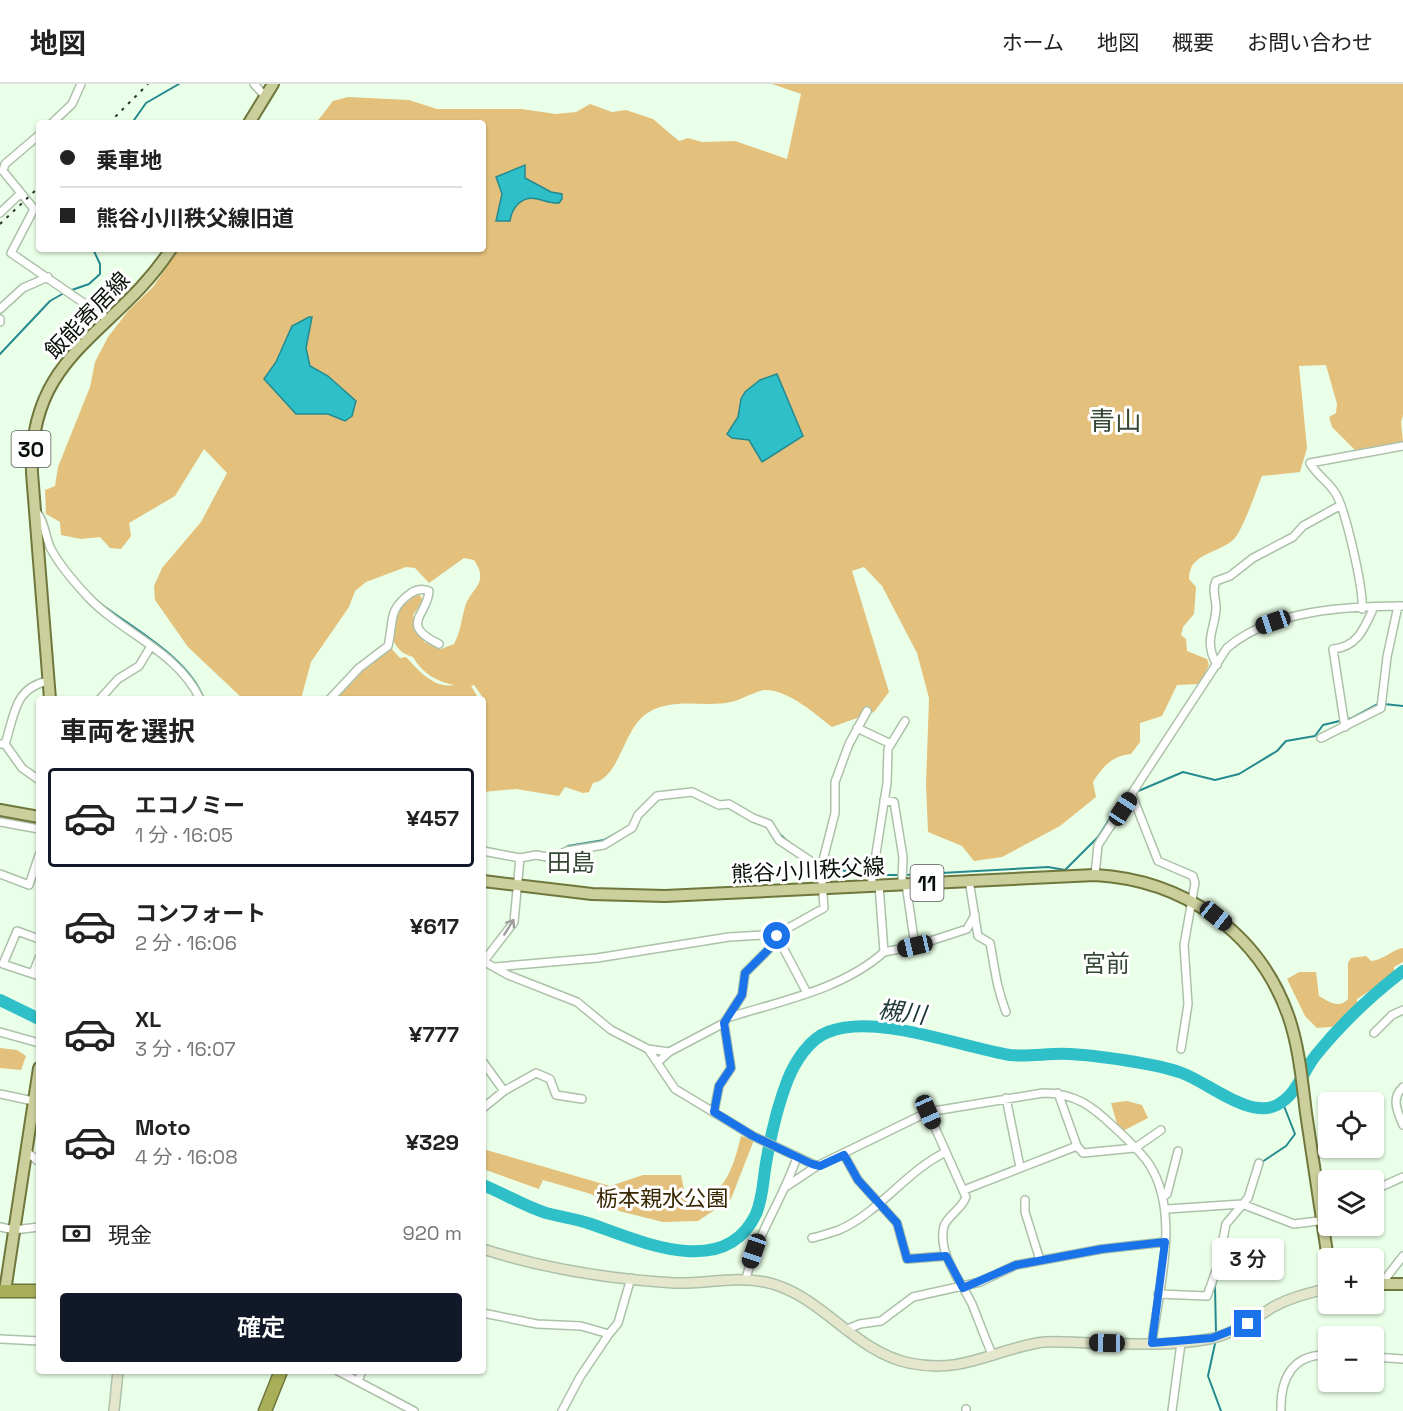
<!DOCTYPE html>
<html lang="ja">
<meta charset="utf-8">
<style>
:root{--surface:#fff;--page:#f6f6f6;--text:#222;--muted:#767676;--line:#e0e0e0;--accent:#111827}
body{margin:0;font-family:"Space Grotesk","Noto Sans JP",sans-serif;background:var(--page);color:var(--text);height:100vh;display:flex;flex-direction:column;font-size:22px;white-space:nowrap}
*{box-sizing:border-box;margin:0}
p{font-size:20px;color:var(--muted)}
.icon{flex:none;width:33px;height:33px;fill:none;stroke:currentColor;stroke-width:2;stroke-linecap:round;stroke-linejoin:round}
.map{position:relative;flex:1;overflow:hidden}
.sheet{position:absolute;left:36px;top:612px;width:450px;height:678px;display:flex;flex-direction:column;background:var(--surface);border-radius:6px;box-shadow:0 2px 4px #0004}
.sheet>*{flex:none}
.top-card{position:absolute;left:36px;top:36px;width:450px;height:132px;border-radius:6px;box-shadow:0 2px 4px #0004;display:grid;align-content:center;height:132px;padding:0 24px;background:var(--surface)}
.tools{position:absolute;left:1318px;top:1008px;display:grid;gap:12px}
.tools a{display:grid;place-items:center;width:66px;height:66px;border-radius:6px;background:var(--surface);box-shadow:0 2px 4px #0004;font-size:30px}
.end{position:absolute;width:27px;height:27px;margin:-14px;border:8px solid #1a73e8;background:#fff;box-shadow:0 0 0 3px #fff}
.from{border-radius:50%}
.bubble{position:absolute;height:42px;border-radius:6px;background:var(--surface);box-shadow:0 2px 4px #0004;font-size:20px;font-weight:600;line-height:42px;text-align:center}
.car{position:absolute;width:18px;height:36px;margin:-18px -9px;border-radius:8px;box-shadow:0 0 4px 2px #0007;background:linear-gradient(#222 24%,#8ab4d8 0 40%,#222 0 76%,#8ab4d8 0 86%,#222 0)}
.top-card b{display:flex;align-items:center;gap:21px;height:57px;font-size:22px}
.top-card b+b{border-top:2px solid var(--line)}
.top-card i{width:15px;height:15px;background:var(--text)}
ul{padding:0;list-style:none}
li{display:flex;align-items:center;gap:18px;height:99px;margin:0 12px 9px;padding:0 12px;border:3px solid transparent;border-radius:6px}
li div{flex:1}
li b{display:block;font-size:22px}
li em{font-style:normal;font-weight:600}
li.active{border-color:var(--accent)}
li>.icon{width:54px;height:54px;stroke-width:1.5}
h2{padding:0 24px;font-size:27px;line-height:72px}
.pay{display:flex;align-items:center;gap:15px;height:66px;padding:0 24px;font-size:22px}
.pay p{margin-inline-start:auto}
.action{display:flex;gap:12px;margin-top:auto;padding:12px 24px}
.action a{flex:1;height:69px;border-radius:6px;background:var(--accent);color:#fff;font-size:24px;font-weight:600;line-height:69px;text-align:center}
header{display:flex;align-items:center;gap:36px;box-sizing:border-box;height:84px;padding:0 30px;background:var(--surface);border-bottom:2px solid var(--line)}
header strong{font-size:28px}
nav{display:flex;gap:33px;margin-inline-start:auto;font-size:21px}
.map>svg:first-child{display:block}
.green{fill:#e3c07c}
.water{fill:#2fbfc8;stroke:#248a8f;stroke-width:1.5}
.lines{fill:none;stroke-linecap:round;stroke-linejoin:round}
.stream{stroke:#248a8f;stroke-width:2}
.river{stroke:#2fbfc8;stroke-width:12}
.street-casing{stroke:#adc1aa;stroke-width:10}
.secondary-casing{stroke:#adc1aa;stroke-width:12}
.primary-casing{stroke:#70773d;stroke-width:14}
.highway-casing{stroke:#70773d;stroke-width:15}
.street{stroke:#fff;stroke-width:7}
.secondary{stroke:#e5e7cd;stroke-width:9}
.primary{stroke:#cbcf9b;stroke-width:10}
.highway{stroke:#a8af59;stroke-width:12}
.rail{stroke:#2a3329;stroke-width:2;stroke-dasharray:3 6;stroke-linecap:butt}
.oneway{stroke:#9d9f9d}
.route{stroke:#1a73e8;stroke-width:8}
.labels{text-anchor:middle;dominant-baseline:central;stroke-width:6;stroke-linejoin:round;paint-order:stroke}
.shield{fill:#fff;stroke:#535853;stroke-width:1.5}
.shield-label{font-size:21px;font-weight:bold;fill:#091009}
.street-label{font-size:22px;fill:#091009;stroke:#fff}
.park-label{font-size:22px;fill:#392801;stroke:#fff}
.neighbourhood-label{font-size:24px;fill:#374735;stroke:#fff}
.water-label{font-size:24px;font-style:italic;fill:#21383a;stroke:#fff}
.quarter-label{font-size:26px;fill:#374735;stroke:#fff}
</style>
<header>
<strong>地図</strong>
<nav><a>ホーム</a><a>地図</a><a>概要</a><a>お問い合わせ</a></nav>
</header>
<div class="map">
<svg width="1403" height="1327" viewBox="0 0 1403 1327">
<rect width="100%" height="100%" fill="#eaffe7"/>
<path class="green" d="M 772,0 L 1403,0 L 1403,331 L 1401,338 L 1403,358 L 1355,366 L 1332,343 L 1329,333 L 1336,329 L 1337,320 L 1326,281 L 1299,282 L 1307,364 L 1300,388 L 1262,392 C 1256,406 1242,450 1232,457 C 1215,470 1189,470 1189,495 L 1196,503 L 1194,530 L 1183,543 L 1181,551 L 1186,555 L 1187,567 L 1207,575 L 1209,581 L 1200,600 L 1177,601 L 1162,632 L 1140,639 L 1140,658 L 1131,670 C 1112,672 1103,682 1093,698 L 1096,713 L 1060,742 L 1002,773 L 974,777 L 962,762 L 928,748 L 926,700 L 929,614 L 917,569 L 882,502 L 864,483 L 852,487 L 889,608 L 874,628 L 832,643 C 815,630 789,606 765,606 C 758,606 741,616 731,618 C 704,624 672,612 646,630 C 623,646 620,694 593,699 L 589,708 L 583,709 L 565,703 L 559,712 L 516,705 L 483,708 L 483,628 L 486,618 L 474,601 L 471,602 L 479,615 L 335,615 L 362,586 L 391,564 L 400,574 L 406,573 C 418,586 434,605 454,601 C 437,598 422,589 413,573 C 379,565 389,515 420,511 L 423,517 L 413,531 L 424,558 L 441,565 L 454,560 C 461,547 461,536 465,523 C 471,503 490,500 474,476 L 464,474 L 429,499 L 415,484 L 406,483 L 366,498 L 355,507 L 349,523 L 311,578 L 301,615 L 243,615 L 188,563 L 155,516 L 154,502 L 162,484 L 201,438 L 227,389 L 204,365 L 175,412 L 129,439 L 131,452 L 121,465 L 110,464 L 100,453 L 81,455 L 61,451 L 60,438 L 46,430 L 45,406 L 55,402 L 58,383 L 90,303 L 95,278 L 108,253 L 128,227 L 153,203 L 179,165 L 483,165 L 483,39 L 316,39 L 333,17 L 348,13 L 409,16 L 437,25 L 521,25 L 556,30 L 576,28 L 590,20 L 612,28 L 626,26 L 653,35 L 679,57 L 688,54 L 702,58 L 735,57 L 787,75 L 801,10 Z
M 1403,864 L 1403,878 L 1394,883 L 1394,891 L 1357,915 L 1357,924 L 1341,942 L 1317,944 L 1305,932 L 1287,895 L 1299,888 L 1316,888 L 1319,912 C 1329,918 1339,925 1348,915 L 1348,879 L 1351,874 L 1366,872 L 1371,877 C 1384,876 1391,866 1403,864 Z
M 0,964 L 17,966 L 26,972 L 21,986 L 0,984 Z
M 1127,1017 L 1142,1021 L 1148,1034 L 1123,1047 L 1117,1040 L 1111,1019 Z
M 741,1052 L 754,1056 L 731,1115 L 698,1137 L 663,1138 L 619,1127 L 591,1110 L 543,1096 L 539,1105 L 483,1085 L 483,1065 L 610,1102 L 643,1091 L 681,1091 L 686,1115 L 697,1119 C 727,1108 734,1080 741,1052 Z"/>
<path class="water" d="M 525,81 L 525,94 L 551,108 L 562,110 L 562,115 L 559,119 C 543,120 532,107 518,120 C 513,125 511,130 510,137 L 496,137 L 502,110 L 496,93 Z
M 309,233 L 312,233 L 306,264 L 310,282 L 328,292 L 356,317 L 352,332 L 345,337 L 328,330 L 296,330 L 264,295 L 276,278 L 292,242 Z
M 777,290 L 803,352 L 762,378 L 749,356 L 732,354 L 727,350 L 738,333 L 741,315 L 745,308 L 760,296 Z"/>
<g class="lines">
<path class="stream" d="M 132,39 L 146,19 L 179,0
M 69,207 L 89,200 L 100,190 L 100,180 L 93,165
M 0,270 L 50,217 L 64,209
M 96,516 C 131,544 188,572 204,615
M 1384,620 L 1403,622
M 1136,708 L 1183,688 L 1215,696 L 1239,690 L 1277,667 L 1286,657 L 1315,652 L 1323,641 L 1352,634 L 1378,620
M 756,732 C 771,736 773,745 784,754 C 822,788 850,791 899,791
M 483,763 L 510,769
M 545,769 L 556,770 L 568,762 L 604,756 L 628,743
M 905,791 L 1048,783 L 1065,786 L 1098,753 L 1126,709 L 1130,708
M 1262,1078 L 1286,1062 L 1295,1050 L 1282,1017
M 1216,1249 L 1215,1202 L 1222,1175
M 1216,1255 L 1208,1292 L 1221,1327"/>
<path class="river" d="M 0,916 L 39,935
M 483,1101 C 505,1110 524,1122 546,1129 C 561,1133 577,1135 591,1140 C 642,1158 725,1196 756,1130 C 763,1114 763,1096 766,1079 C 771,1050 777,1023 788,995 C 795,978 809,955 828,948 C 877,929 960,963 1010,971 C 1029,973 1049,969 1068,970 C 1095,971 1158,980 1182,989 C 1209,999 1249,1035 1277,1021 C 1297,1011 1303,987 1316,971 C 1341,940 1372,911 1403,887"/>
<g class="street-casing">
<path id="street" d="M 254,0 L 265,12
M 52,39 L 72,20 L 81,0
M 39,51 L 5,80 L 3,87 L 34,125 L 11,169 L 107,235
M 0,129 L 21,109
M 0,225 L 23,204 L 48,193
M 0,235 L 0,238
M 36,427 C 45,437 45,453 51,465 C 60,482 75,499 88,513 C 123,550 177,567 200,615
M 1362,525 C 1364,507 1345,421 1334,407 C 1327,397 1316,390 1310,379 L 1403,362
M 1217,581 C 1202,555 1217,543 1216,521 C 1215,512 1212,505 1216,497 L 1230,492 L 1253,474 L 1293,453 L 1303,442 L 1341,421
M 100,615 L 118,595 L 139,582 L 151,562
M 330,615 L 359,584 L 388,562 C 394,537 387,526 411,509 C 417,505 422,504 429,507 C 428,531 398,540 439,560
M 1345,643 L 1333,565 C 1357,563 1364,545 1373,525
M 857,644 L 891,660
M 1321,654 L 1381,624 L 1387,573 L 1398,522
M 0,660 L 5,660 C 15,630 14,604 48,597
M 5,660 L 22,684 L 39,696
M 1132,711 L 1158,777 L 1193,792 L 1195,799 L 1184,861 L 1188,920 L 1181,965
M 884,716 L 894,718 L 903,773 L 902,797
M 0,738 L 39,745
M 483,767 L 520,774 L 536,771 L 553,774 L 567,767 L 604,761 L 632,744 L 638,731 L 657,712 L 692,708 L 719,721 L 729,720 L 753,734 L 769,740 L 779,756 L 821,784
M 0,790 L 29,801 L 39,771
M 1095,791 L 1098,761 L 1227,564 C 1271,526 1347,522 1403,522
M 969,796 L 978,852 L 990,859 C 995,885 996,902 1006,928
M 871,802 L 887,699 L 888,665 L 905,637
M 777,852 L 807,909
M 39,855 L 17,847 L 3,880 L 39,892
M 915,862 L 967,845 L 975,831
M 884,868 L 915,862 L 906,800
M 483,877 L 508,891 L 577,918 L 611,946 L 648,965 L 675,1005 L 753,1052 L 817,1082
M 484,877 L 514,838 L 520,774
M 495,883 L 597,874 L 729,853 L 763,851 L 790,843 L 824,824 L 821,784 L 835,729 L 835,698 L 849,660 L 867,627
M 33,889 L 39,874
M 730,933 C 781,917 843,905 884,868 L 879,801
M 0,948 L 39,959
M 1374,949 L 1392,931 L 1403,926
M 648,965 L 669,968
M 483,978 L 504,1007
M 658,978 L 669,968 L 724,939
M 1403,1003 C 1391,1014 1397,1027 1403,1041
M 1058,1009 L 1077,1062 L 1083,1069 L 1135,1064 L 1161,1046
M 0,1010 L 33,1017
M 1006,1014 L 1020,1083
M 483,1024 L 504,1007 L 536,989 L 550,995 L 556,1011 L 582,1015
M 714,1028 L 719,1002 L 731,984 L 724,939 L 742,911 L 745,889 L 773,861 L 778,848
M 928,1028 L 966,1113 C 962,1125 948,1131 944,1142 C 937,1170 961,1197 972,1220 C 979,1237 985,1255 993,1272
M 26,1067 L 39,1078
M 844,1071 L 858,1096 L 897,1139 L 907,1175 L 946,1172
M 787,1102 L 817,1082 L 928,1028 L 1043,1009 C 1075,1009 1092,1022 1114,1043 C 1126,1054 1140,1067 1149,1080 C 1181,1129 1159,1204 1152,1259
M 964,1106 L 1077,1062
M 1374,1106 L 1403,1093
M 1163,1113 L 1167,1110 L 1178,1067
M 1025,1116 L 1025,1128 L 1040,1176
M 1167,1125 L 1242,1120 L 1294,1140 L 1318,1137 L 1329,1132
M 0,1143 L 14,1146 L 39,1143
M 812,1154 C 821,1152 830,1149 839,1146 C 880,1128 906,1087 946,1068
M 746,1195 C 756,1152 783,1115 797,1073
M 1382,1199 L 1403,1172
M 1158,1210 L 1207,1212 L 1218,1181 L 1226,1140 L 1248,1114 L 1259,1079
M 483,1229 L 537,1240 L 581,1242 L 609,1250
M 845,1246 L 860,1240 L 881,1237 L 913,1213 L 980,1198 L 1016,1181 L 1102,1165 L 1165,1158
M 0,1255 L 39,1257
M 1374,1273 L 1403,1275
M 338,1287 L 414,1327
M 358,1297 L 362,1287
M 562,1327 L 580,1293 L 609,1250 L 618,1239 L 631,1194
M 966,1327 L 966,1325
M 1172,1327 L 1181,1259
M 1281,1327 C 1280,1294 1293,1269 1329,1271"/>
</g>
<g class="secondary-casing">
<path id="secondary" d="M 483,1165 C 545,1185 609,1195 674,1199 C 705,1200 734,1192 765,1198 C 820,1209 853,1267 909,1279 C 961,1290 989,1268 1037,1259 C 1054,1256 1074,1259 1091,1259 C 1130,1260 1170,1262 1209,1255 C 1234,1250 1252,1236 1273,1223 C 1291,1213 1310,1209 1329,1204
M 114,1327 L 118,1287"/>
</g>
<g class="primary-casing">
<path id="primary" d="M 249,39 L 273,0
M 50,615 L 32,389 C 28,269 116,250 171,165
M 0,726 L 39,733
M 483,797 L 592,810 L 665,812 L 1095,791 C 1183,796 1258,847 1288,931 C 1299,962 1302,997 1306,1029 C 1314,1080 1321,1131 1329,1182
M 1374,1200 L 1403,1200
M 5,1207 L 39,984"/>
</g>
<g class="highway-casing">
<path id="highway" d="M 0,1207 L 39,1207
M 265,1327 L 281,1287"/>
</g>
<use href="#street" class="street"/>
<use href="#secondary" class="secondary"/>
<use href="#primary" class="primary"/>
<use href="#highway" class="highway"/>
<path class="rail" d="M 109,39 L 148,0
M 0,140 L 39,103"/>
</g>
<defs><path id="oneway-shaft" d="M-6 0H5M1.5-3L5.5 0L1.5 3" fill="none" stroke-width="1.6" stroke-linecap="round" stroke-linejoin="round" transform="scale(1.5)"/></defs>
<use class="oneway" href="#oneway-shaft" transform="translate(509 843) rotate(-58)"/>
<g class="lines">
<path class="route" d="M 777,852 L 773,861 L 745,889 L 742,911 L 724,939 L 731,984 L 719,1002 L 714,1028 L 753,1052 L 812,1080 L 820,1082 L 844,1071 L 858,1096 L 897,1139 L 907,1175 L 946,1172 L 963,1204 L 1016,1181 L 1102,1165 L 1165,1158 L 1152,1259 L 1212,1254 L 1248,1240"/>
</g>
<g class="labels">
<g class="shield">
<rect x="11.5" y="347" width="39" height="36" rx="4.5"/>
<rect x="910.5" y="781" width="33" height="36" rx="4.5"/>
</g>
<g class="shield-label">
<text x="31" y="365">30</text>
<text x="927" y="799">11</text>
</g>
<g class="street-label">
<text transform="translate(87 231) rotate(-46)">飯能寄居線</text>
<text transform="translate(808 786) rotate(-3)">熊谷小川秩父線</text>
</g>
<g class="park-label">
<text x="662" y="1114">栃本親水公園</text>
</g>
<g class="neighbourhood-label">
<text x="571" y="778">田島</text>
<text x="1106" y="879">宮前</text>
</g>
<g class="water-label">
<text transform="translate(902 928) rotate(7)">槻川</text>
</g>
<g class="quarter-label">
<text x="1115" y="337">青山</text>
</g>
</g>
</svg>
<div class="tools">
<a><svg class="icon" aria-label="locate" viewBox="0 0 24 24"><circle cx="12" cy="12" r="6"/><path d="M12 2v4M12 18v4M2 12h4M18 12h4"/></svg></a>
<a><svg class="icon" aria-label="layers" viewBox="0 0 24 24"><path d="M12 4l9 5-9 5-9-5zM3 14l9 5 9-5"/></svg></a>
<a>+</a>
<a>−</a>
</div>
<i class="end from" style="left:777px;top:852px"></i>
<i class="end" style="left:1248px;top:1240px"></i>
<div class="bubble" style="left:1212px;top:1154px;width:72px">3 分</div>
<i class="car" style="left:1273px;top:538px;rotate:251deg"></i>
<i class="car" style="left:1123px;top:725px;rotate:33deg"></i>
<i class="car" style="left:1216px;top:832px;rotate:129deg"></i>
<i class="car" style="left:915px;top:862px;rotate:257deg"></i>
<i class="car" style="left:928px;top:1028px;rotate:156deg"></i>
<i class="car" style="left:754px;top:1167px;rotate:199deg"></i>
<i class="car" style="left:1107px;top:1259px;rotate:271deg"></i>
<div class="top-card">
<b><i class="from"></i>乗車地</b>
<b><i></i>熊谷小川秩父線旧道</b>
</div>
<section class="sheet">
<h2>車両を選択</h2>
<ul>
<li class="active"><svg class="icon" aria-label="car" viewBox="0 0 24 24"><path d="M5 17H2v-5l4-1 3-4h7l3 4 3 1v5h-3M9 17h6M6 11h13"/><circle cx="7" cy="17" r="2"/><circle cx="17" cy="17" r="2"/></svg><div><b>エコノミー</b><p>1 分 · 16:05</p></div><em>¥457</em></li>
<li><svg class="icon" aria-label="car" viewBox="0 0 24 24"><path d="M5 17H2v-5l4-1 3-4h7l3 4 3 1v5h-3M9 17h6M6 11h13"/><circle cx="7" cy="17" r="2"/><circle cx="17" cy="17" r="2"/></svg><div><b>コンフォート</b><p>2 分 · 16:06</p></div><em>¥617</em></li>
<li><svg class="icon" aria-label="car" viewBox="0 0 24 24"><path d="M5 17H2v-5l4-1 3-4h7l3 4 3 1v5h-3M9 17h6M6 11h13"/><circle cx="7" cy="17" r="2"/><circle cx="17" cy="17" r="2"/></svg><div><b>XL</b><p>3 分 · 16:07</p></div><em>¥777</em></li>
<li><svg class="icon" aria-label="car" viewBox="0 0 24 24"><path d="M5 17H2v-5l4-1 3-4h7l3 4 3 1v5h-3M9 17h6M6 11h13"/><circle cx="7" cy="17" r="2"/><circle cx="17" cy="17" r="2"/></svg><div><b>Moto</b><p>4 分 · 16:08</p></div><em>¥329</em></li>
</ul>
<div class="pay"><svg class="icon" aria-label="cash" viewBox="0 0 24 24"><path d="M3 7h18v10H3z"/><circle cx="12" cy="12" r="2"/></svg>現金<p>920 m</p></div>
<div class="action"><a>確定</a></div>
</section>
</div>
